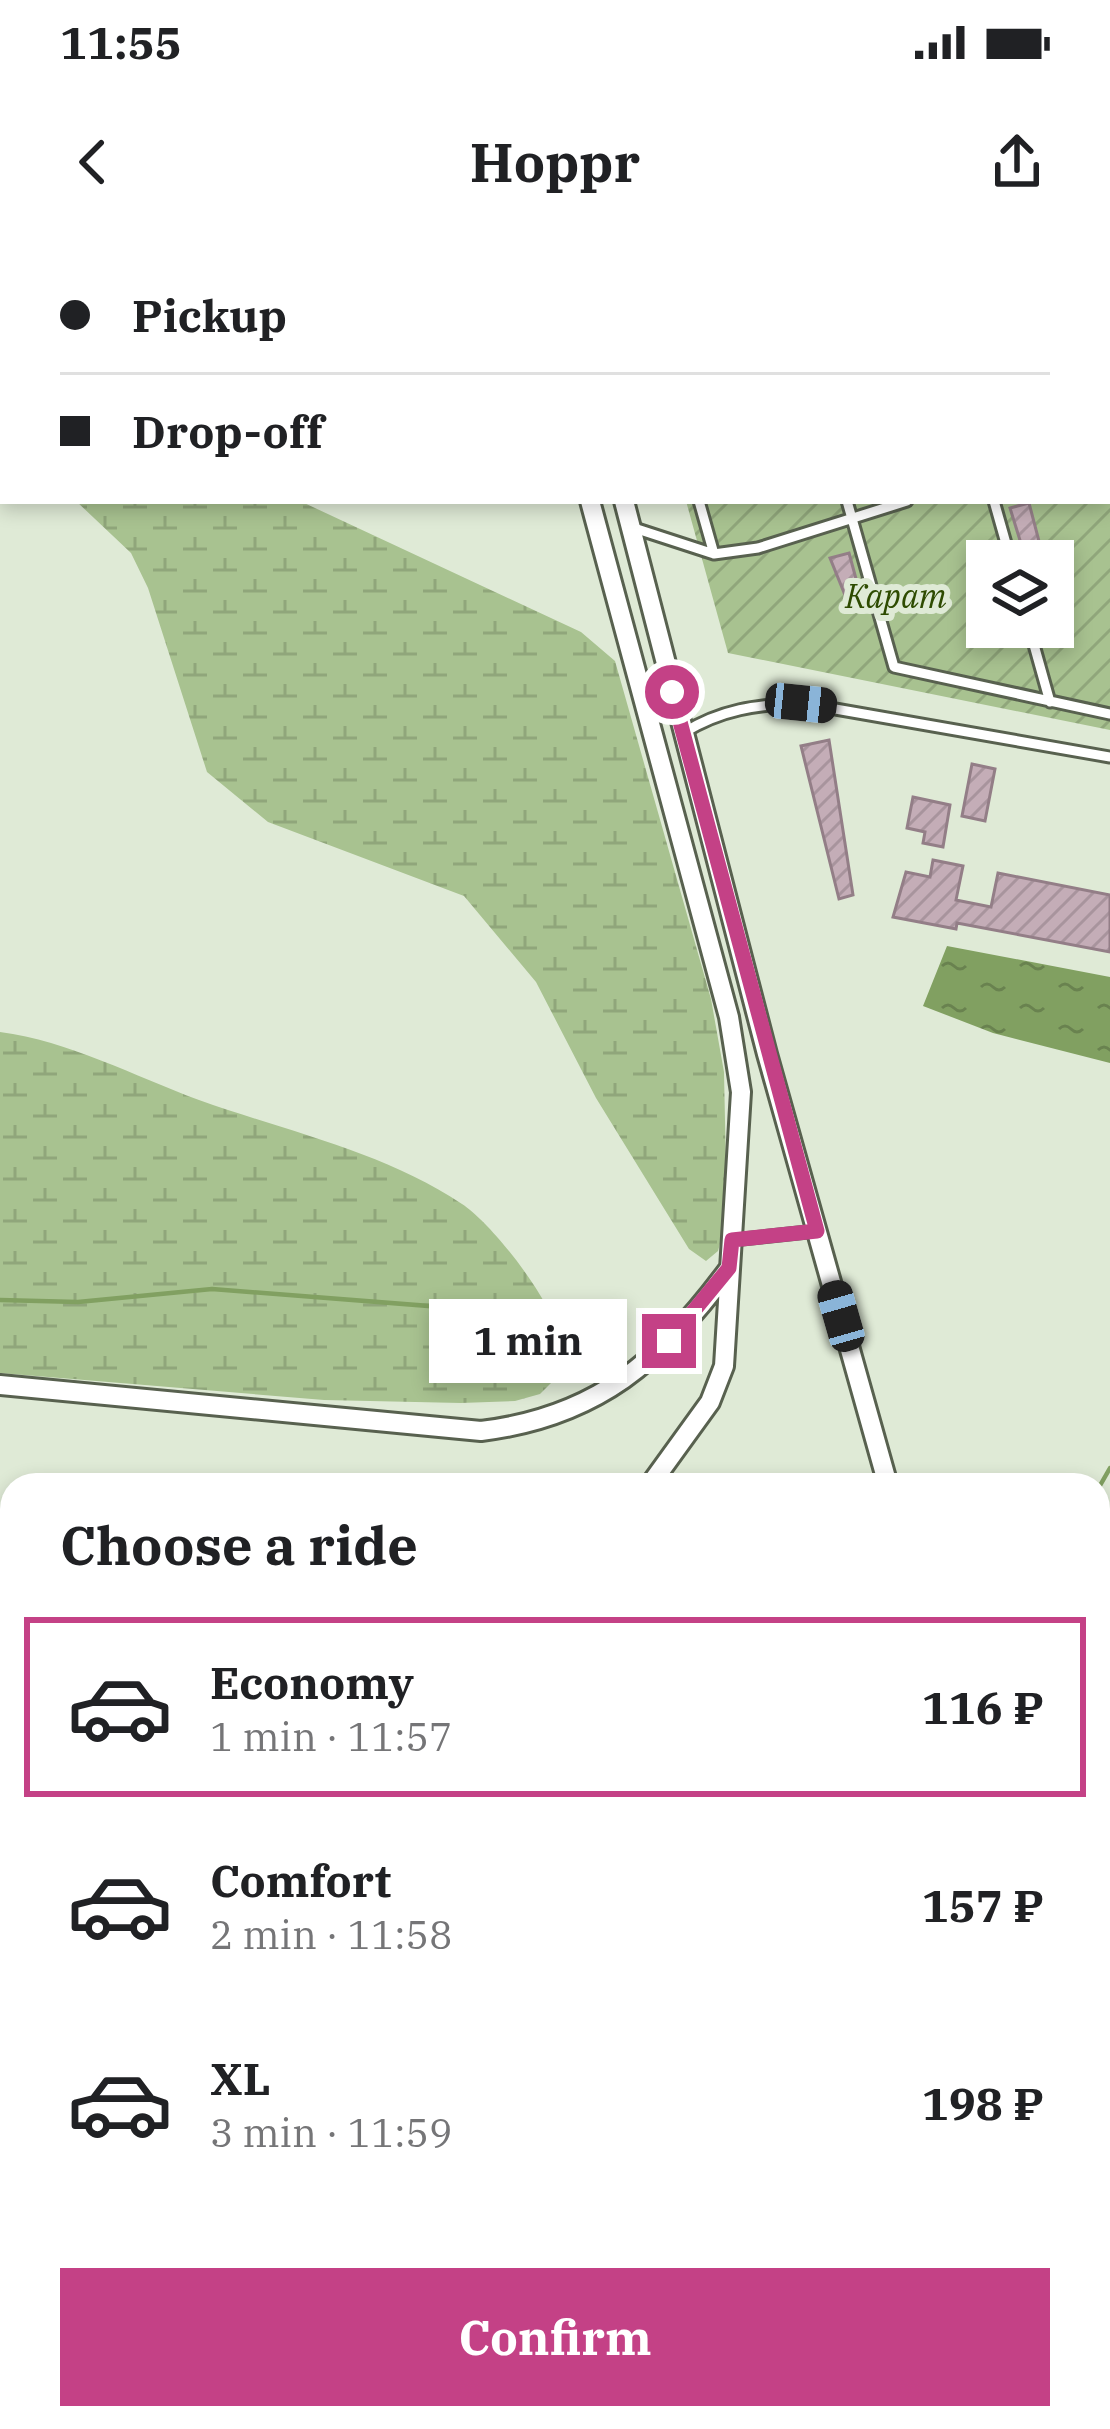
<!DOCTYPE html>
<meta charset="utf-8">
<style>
:root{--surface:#fff;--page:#f2f2f2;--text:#202124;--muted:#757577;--line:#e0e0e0;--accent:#c44186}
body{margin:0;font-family:"IBM Plex Serif",serif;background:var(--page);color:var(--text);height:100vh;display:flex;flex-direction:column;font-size:45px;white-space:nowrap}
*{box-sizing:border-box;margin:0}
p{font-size:39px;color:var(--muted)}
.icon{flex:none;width:66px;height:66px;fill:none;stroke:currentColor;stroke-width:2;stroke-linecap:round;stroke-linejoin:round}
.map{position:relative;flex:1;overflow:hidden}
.drawer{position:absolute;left:0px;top:1233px;width:1110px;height:957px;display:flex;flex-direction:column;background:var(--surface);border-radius:36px 36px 0 0;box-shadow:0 6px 18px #0003}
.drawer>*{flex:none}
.top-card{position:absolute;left:0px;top:0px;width:1110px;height:264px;box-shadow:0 6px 18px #0003;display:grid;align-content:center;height:264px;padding:0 60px;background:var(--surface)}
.tools{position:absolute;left:966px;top:300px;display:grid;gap:24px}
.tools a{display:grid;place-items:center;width:108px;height:108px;border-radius:0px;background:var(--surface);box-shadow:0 6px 18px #0003;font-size:60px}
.end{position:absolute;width:54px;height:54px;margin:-27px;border:15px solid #c44186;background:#fff;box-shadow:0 0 0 6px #fff}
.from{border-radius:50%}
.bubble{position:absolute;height:84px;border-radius:0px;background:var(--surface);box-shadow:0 6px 18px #0003;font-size:39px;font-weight:700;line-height:84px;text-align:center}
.car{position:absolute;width:36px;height:72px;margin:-36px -18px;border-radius:15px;box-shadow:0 0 9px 3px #0007;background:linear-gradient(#222 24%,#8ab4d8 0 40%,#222 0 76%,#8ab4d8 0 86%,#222 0)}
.top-card b{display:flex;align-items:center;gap:42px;height:114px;font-size:45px}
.top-card b+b{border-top:3px solid var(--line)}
.top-card i{width:30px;height:30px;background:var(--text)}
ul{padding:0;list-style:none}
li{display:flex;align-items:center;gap:36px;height:180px;margin:0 24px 18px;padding:0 36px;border:6px solid transparent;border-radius:0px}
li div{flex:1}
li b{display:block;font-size:45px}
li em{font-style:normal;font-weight:700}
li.on{border-color:var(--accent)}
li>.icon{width:108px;height:108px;stroke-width:1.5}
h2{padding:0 60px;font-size:54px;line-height:144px}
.action{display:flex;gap:24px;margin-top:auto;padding:24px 60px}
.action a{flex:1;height:138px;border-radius:0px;background:var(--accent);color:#fff;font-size:48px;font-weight:700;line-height:138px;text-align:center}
.status{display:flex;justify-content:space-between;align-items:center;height:84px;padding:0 60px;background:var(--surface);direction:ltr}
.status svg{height:33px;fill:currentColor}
header{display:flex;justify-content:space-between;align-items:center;height:156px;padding:0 60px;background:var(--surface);font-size:54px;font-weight:700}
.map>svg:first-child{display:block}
.industrial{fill:url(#industrial-furrows)}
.forest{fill:url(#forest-firs)}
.wetland{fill:url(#wetland-marsh)}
.garden{fill:url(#garden-furrows);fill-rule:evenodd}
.water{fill:url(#water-ripples)}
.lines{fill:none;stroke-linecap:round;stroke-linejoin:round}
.stream{stroke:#81a061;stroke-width:4.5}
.building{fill:url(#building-hatch);stroke:#937e87;stroke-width:3}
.lane-casing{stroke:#58614f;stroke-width:15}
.street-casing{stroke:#58614f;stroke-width:24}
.lane{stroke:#fff;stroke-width:9}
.street{stroke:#fff;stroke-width:18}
.route{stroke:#c44186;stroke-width:15}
.labels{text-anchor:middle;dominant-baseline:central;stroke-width:12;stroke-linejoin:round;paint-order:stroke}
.park-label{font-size:33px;font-style:italic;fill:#2e4b01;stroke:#dfead6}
</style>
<div class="status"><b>11:55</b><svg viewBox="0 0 49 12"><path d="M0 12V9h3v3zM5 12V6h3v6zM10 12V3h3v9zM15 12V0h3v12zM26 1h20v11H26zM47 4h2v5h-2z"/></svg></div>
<header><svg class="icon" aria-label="back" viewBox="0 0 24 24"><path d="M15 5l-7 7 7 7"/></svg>Hoppr<svg class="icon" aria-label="share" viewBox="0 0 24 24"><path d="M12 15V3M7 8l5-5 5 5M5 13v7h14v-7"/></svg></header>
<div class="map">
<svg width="1110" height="2189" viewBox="0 0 1110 2189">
<defs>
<pattern id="industrial-furrows" width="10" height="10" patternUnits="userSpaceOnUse" patternTransform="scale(3)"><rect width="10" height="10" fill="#d1dfc5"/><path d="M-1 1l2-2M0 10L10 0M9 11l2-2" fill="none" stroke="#b3bfa8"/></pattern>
<pattern id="forest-firs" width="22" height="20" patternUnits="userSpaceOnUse" patternTransform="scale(3)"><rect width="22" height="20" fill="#8cac6c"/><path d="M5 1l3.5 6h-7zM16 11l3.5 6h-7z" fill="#728b58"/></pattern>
<pattern id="wetland-marsh" width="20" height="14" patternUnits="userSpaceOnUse" patternTransform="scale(3)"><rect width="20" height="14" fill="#a8c290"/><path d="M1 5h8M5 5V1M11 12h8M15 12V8" fill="none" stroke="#90a67b"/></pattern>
<pattern id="garden-furrows" width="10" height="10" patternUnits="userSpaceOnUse" patternTransform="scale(3)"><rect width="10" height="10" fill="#a8c290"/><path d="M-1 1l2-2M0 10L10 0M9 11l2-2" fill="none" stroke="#90a67b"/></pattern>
<pattern id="water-ripples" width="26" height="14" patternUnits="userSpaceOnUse" patternTransform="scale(3)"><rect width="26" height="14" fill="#81a061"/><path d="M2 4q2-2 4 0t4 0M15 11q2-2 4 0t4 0" fill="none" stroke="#69824f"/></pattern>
<pattern id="building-hatch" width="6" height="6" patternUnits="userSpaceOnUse" patternTransform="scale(3)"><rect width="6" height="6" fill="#c4adb7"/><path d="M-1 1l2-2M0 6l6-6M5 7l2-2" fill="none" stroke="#a8949d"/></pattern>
</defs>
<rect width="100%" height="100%" fill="#dfead6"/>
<path class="industrial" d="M 0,2009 L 12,2012 L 12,2178 L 467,2178 L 464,2189 L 0,2189 Z"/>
<path class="forest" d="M 789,2178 L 975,2178 L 982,2189 L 826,2189 Z"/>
<path class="wetland" d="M 76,261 L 300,261 L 581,392 L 615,421 L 711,759 L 724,832 L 727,977 L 718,1011 L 706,1021 L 689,1009 L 596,858 L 536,742 L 464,656 L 268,582 L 207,532 L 148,348 L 131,313 Z
M 0,792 C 69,801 134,836 199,860 C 286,891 385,912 462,964 C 496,986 577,1090 564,1130 L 540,1154 L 515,1161 L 461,1163 L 324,1160 L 0,1133 Z"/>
<path class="garden" d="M 616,0 L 1110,0 L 1110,490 L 728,413 L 686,261 L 1107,261 L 1107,3 ZM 987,321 L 1053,321 L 1053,387 L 987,387 Z
M 1110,1377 L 1110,1825 L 1098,1768 L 1098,1388 Z"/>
<path class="water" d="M 947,706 L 1110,737 L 1110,823 L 993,793 L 923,766 Z"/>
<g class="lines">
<path class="stream" d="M 0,1060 L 78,1062 L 212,1049 L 518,1073
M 1098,1249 L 1110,1228
M 1098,1295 L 1098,1337"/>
</g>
<path class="building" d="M 1029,263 L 1040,305 L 1023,310 L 1010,268 Z
M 849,313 L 861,357 L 847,360 L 830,318 Z
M 829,500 L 853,655 L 839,659 L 801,506 Z
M 972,524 L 995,529 L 985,581 L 962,576 Z
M 913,557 L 950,565 L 943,607 L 923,603 L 925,592 L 907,588 Z
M 933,620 L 963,626 L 956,660 L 991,667 L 998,633 L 1110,655 L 1110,712 L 957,683 L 956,689 L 893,677 L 906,632 L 930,637 Z"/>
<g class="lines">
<g class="lane-casing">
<path id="lane" d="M 626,0 L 627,3
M 774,0 L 774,3
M 920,0 L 921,3
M 1068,0 L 1068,3
M 1102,0 L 1105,3
M 1107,146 L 1110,157
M 1107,209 L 1110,208
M 699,261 L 714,314
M 847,261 L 894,427 L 1110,474
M 994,261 L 1011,321
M 631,287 L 714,314 L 758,308 L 907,261
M 1029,387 L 1050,462
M 683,493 C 722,469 756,465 801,463 L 1110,517
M 733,1000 L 817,991
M 742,2178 L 765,2186"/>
</g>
<g class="street-casing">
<path id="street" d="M 521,0 L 522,3
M 553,0 L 553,3
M 590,261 L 729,777 L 741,852 L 724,1126 L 710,1162 L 650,1245
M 624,261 L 767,814 L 888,1245
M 0,1145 L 481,1191 C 597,1177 662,1120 729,1029
M 0,1813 L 12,1809
M 1098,2033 L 1110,2075
M 765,2189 L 768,2178"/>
</g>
<use href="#lane" class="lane"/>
<use href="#street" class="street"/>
</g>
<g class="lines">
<path class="route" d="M 669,1101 L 729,1028 L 732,1000 L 817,991 L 672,452"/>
</g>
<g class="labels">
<g class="park-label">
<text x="896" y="355">Карат</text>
</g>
</g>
</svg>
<div class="tools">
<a><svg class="icon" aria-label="layers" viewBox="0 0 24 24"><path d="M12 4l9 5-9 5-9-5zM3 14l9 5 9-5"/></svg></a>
</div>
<i class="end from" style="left:672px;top:452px"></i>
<i class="end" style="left:669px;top:1101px"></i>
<div class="bubble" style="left:429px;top:1059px;width:198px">1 min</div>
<i class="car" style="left:801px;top:463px;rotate:96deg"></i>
<i class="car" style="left:841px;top:1076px;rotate:344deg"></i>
<div class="top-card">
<b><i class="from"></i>Pickup</b>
<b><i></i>Drop-off</b>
</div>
<section class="drawer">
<h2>Choose a ride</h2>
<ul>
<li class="on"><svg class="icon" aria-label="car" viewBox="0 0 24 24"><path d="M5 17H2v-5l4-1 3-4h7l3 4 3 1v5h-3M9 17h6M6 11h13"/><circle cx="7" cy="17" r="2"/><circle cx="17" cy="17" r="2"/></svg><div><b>Economy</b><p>1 min · 11:57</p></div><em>116 ₽</em></li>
<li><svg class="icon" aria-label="car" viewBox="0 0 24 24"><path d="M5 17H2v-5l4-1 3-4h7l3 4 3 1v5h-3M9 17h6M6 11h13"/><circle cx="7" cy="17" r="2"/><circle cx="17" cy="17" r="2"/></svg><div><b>Comfort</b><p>2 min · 11:58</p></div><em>157 ₽</em></li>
<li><svg class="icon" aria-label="car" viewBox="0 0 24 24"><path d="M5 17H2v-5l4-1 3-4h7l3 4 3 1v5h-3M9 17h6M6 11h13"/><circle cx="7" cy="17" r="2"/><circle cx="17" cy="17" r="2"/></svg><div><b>XL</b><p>3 min · 11:59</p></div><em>198 ₽</em></li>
</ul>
<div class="action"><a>Confirm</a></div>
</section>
</div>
